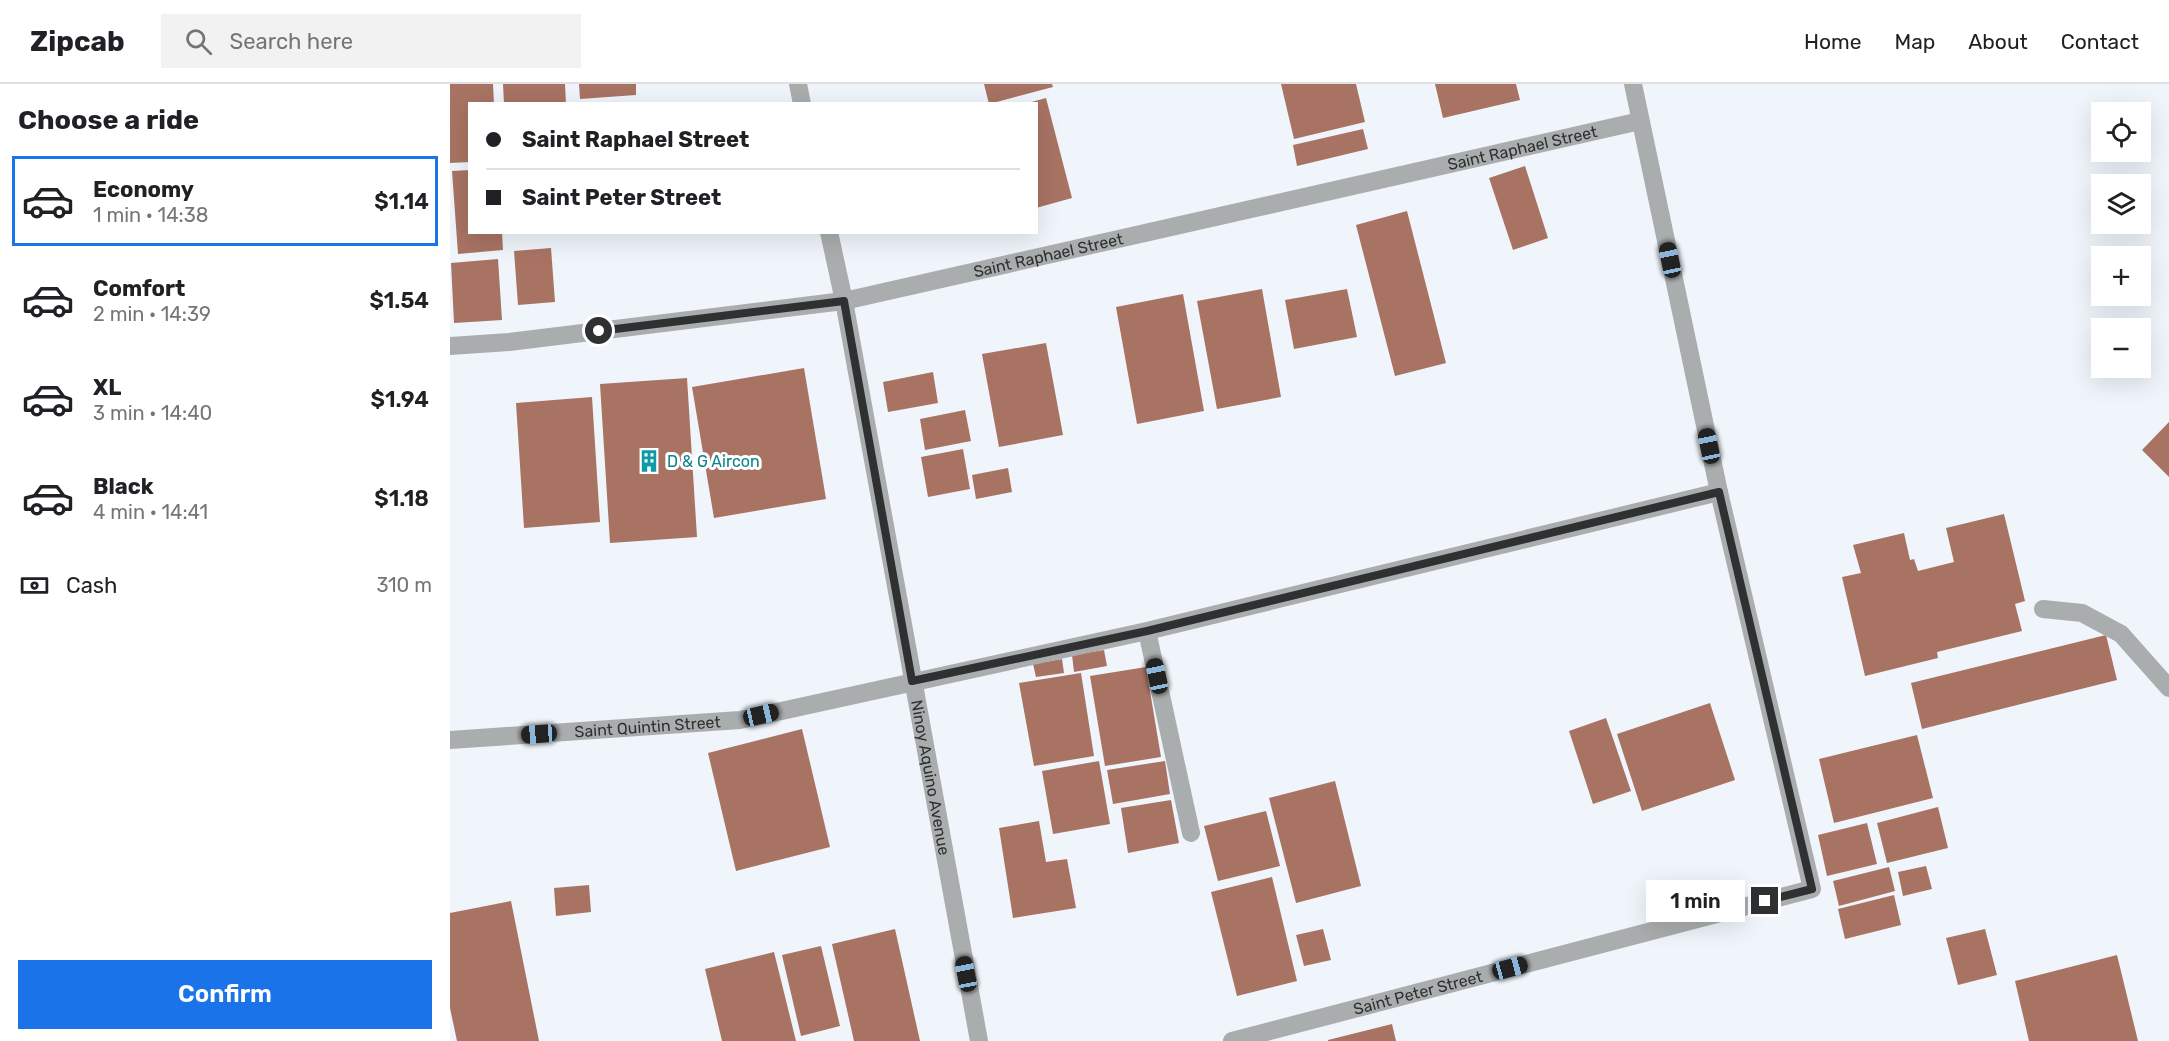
<!DOCTYPE html>
<meta charset="utf-8">
<style>
:root{--surface:#fff;--page:#f2f2f2;--text:#202124;--muted:#757577;--line:#e0e0e0;--accent:#1a73e8}
body{margin:0;font-family:Rubik,sans-serif;background:var(--page);color:var(--text);height:100vh;display:flex;flex-direction:column;font-size:22px;white-space:nowrap}
*{box-sizing:border-box;margin:0}
p{font-size:20px;color:var(--muted)}
.icon{flex:none;width:33px;height:33px;fill:none;stroke:currentColor;stroke-width:2;stroke-linecap:round;stroke-linejoin:round}
.map{position:relative;flex:1;overflow:hidden}
.side{display:flex;flex-direction:column;background:var(--surface);width:450px}
.side>*{flex:none}
.top-card{position:absolute;left:18px;top:18px;width:570px;height:132px;border-radius:0px;box-shadow:0 6px 24px #0002;display:grid;align-content:center;height:132px;padding:0 18px;background:var(--surface)}
.fabs{position:absolute;left:1641px;top:18px;display:grid;gap:12px}
.fabs a{display:grid;place-items:center;width:60px;height:60px;border-radius:0px;background:var(--surface);box-shadow:0 6px 24px #0002;font-size:30px}
.end{position:absolute;width:27px;height:27px;margin:-14px;border:8px solid #2e3032;background:#fff;box-shadow:0 0 0 3px #fff}
.from{border-radius:50%}
.bubble{position:absolute;height:42px;border-radius:0px;background:var(--surface);box-shadow:0 6px 24px #0002;font-size:20px;font-weight:600;line-height:42px;text-align:center}
.car{position:absolute;width:18px;height:36px;margin:-18px -9px;border-radius:8px;box-shadow:0 0 4px 2px #0007;background:linear-gradient(#222 24%,#8ab4d8 0 40%,#222 0 76%,#8ab4d8 0 86%,#222 0)}
.top-card b{display:flex;align-items:center;gap:21px;height:57px;font-size:22px}
.top-card b+b{border-top:2px solid var(--line)}
.top-card i{width:15px;height:15px;background:var(--text)}
ul{padding:0;list-style:none}
li{display:flex;align-items:center;gap:18px;height:90px;margin:0 12px 9px;padding:0 6px;border:3px solid transparent;border-radius:0px}
li div{flex:1}
li b{display:block;font-size:22px}
li em{font-style:normal;font-weight:600}
li.on{border-color:var(--accent)}
li>.icon{width:54px;height:54px;stroke-width:1.5}
h2{padding:0 18px;font-size:27px;line-height:72px}
.pay{display:flex;align-items:center;gap:15px;height:66px;padding:0 18px;font-size:22px}
.pay p{margin-inline-start:auto}
.cta{display:flex;gap:12px;margin-top:auto;padding:12px 18px}
.cta a{flex:1;height:69px;border-radius:0px;background:var(--accent);color:#fff;font-size:24px;font-weight:600;line-height:69px;text-align:center}
header{display:flex;align-items:center;gap:36px;box-sizing:border-box;height:84px;padding:0 30px;background:var(--surface);border-bottom:2px solid var(--line)}
header strong{font-size:28px}
nav{display:flex;gap:33px;margin-inline-start:auto;font-size:21px}
.search{width:420px;height:54px;background:var(--page);display:flex;align-items:center;gap:15px;box-sizing:border-box;padding:0 21px;border-radius:0px;color:var(--muted);font-size:22px}
main{display:flex;flex:1;min-height:0}
.map>svg:first-child{display:block}
.building{fill:#a87363}
.lines{fill:none;stroke-linecap:round;stroke-linejoin:round}
.lane{stroke:#aaadae;stroke-width:18}
.street{stroke:#aaadae;stroke-width:18}
.route{stroke:#2e3032;stroke-width:8}
.labels{text-anchor:middle;dominant-baseline:central;stroke-width:6;stroke-linejoin:round;paint-order:stroke}
.street-label{font-size:16px;fill:#2e3032;stroke:#fff}
.culture-label{font-size:16px;fill:#0d838f;stroke:#fff;text-anchor:start}
</style>
<header>
<strong>Zipcab</strong>
<div class="search"><svg class="icon" aria-label="search" viewBox="0 0 24 24"><circle cx="10" cy="10" r="6"/><path d="M15 15l6 6"/></svg>Search here</div>
<nav><a>Home</a><a>Map</a><a>About</a><a>Contact</a></nav>
</header>
<main>
<section class="side">
<h2>Choose a ride</h2>
<ul>
<li class="on"><svg class="icon" aria-label="car" viewBox="0 0 24 24"><path d="M5 17H2v-5l4-1 3-4h7l3 4 3 1v5h-3M9 17h6M6 11h13"/><circle cx="7" cy="17" r="2"/><circle cx="17" cy="17" r="2"/></svg><div><b>Economy</b><p>1 min · 14:38</p></div><em>$1.14</em></li>
<li><svg class="icon" aria-label="car" viewBox="0 0 24 24"><path d="M5 17H2v-5l4-1 3-4h7l3 4 3 1v5h-3M9 17h6M6 11h13"/><circle cx="7" cy="17" r="2"/><circle cx="17" cy="17" r="2"/></svg><div><b>Comfort</b><p>2 min · 14:39</p></div><em>$1.54</em></li>
<li><svg class="icon" aria-label="car" viewBox="0 0 24 24"><path d="M5 17H2v-5l4-1 3-4h7l3 4 3 1v5h-3M9 17h6M6 11h13"/><circle cx="7" cy="17" r="2"/><circle cx="17" cy="17" r="2"/></svg><div><b>XL</b><p>3 min · 14:40</p></div><em>$1.94</em></li>
<li><svg class="icon" aria-label="car" viewBox="0 0 24 24"><path d="M5 17H2v-5l4-1 3-4h7l3 4 3 1v5h-3M9 17h6M6 11h13"/><circle cx="7" cy="17" r="2"/><circle cx="17" cy="17" r="2"/></svg><div><b>Black</b><p>4 min · 14:41</p></div><em>$1.18</em></li>
</ul>
<div class="pay"><svg class="icon" aria-label="cash" viewBox="0 0 24 24"><path d="M3 7h18v10H3z"/><circle cx="12" cy="12" r="2"/></svg>Cash<p>310 m</p></div>
<div class="cta"><a>Confirm</a></div>
</section>
<div class="map">
<svg width="1719" height="957" viewBox="0 0 1719 957">
<rect width="100%" height="100%" fill="#eff5fa"/>
<path class="building" d="M 0,0 L 43,0 L 44,20 L 20,20 L 20,78 L 0,79 Z
M 53,0 L 115,0 L 116,20 L 54,20 Z
M 129,0 L 186,0 L 186,11 L 130,15 Z
M 534,0 L 602,0 L 603,3 L 539,20 Z
M 831,0 L 906,0 L 915,38 L 844,55 Z
M 985,0 L 1066,0 L 1070,16 L 993,34 Z
M 596,14 L 622,114 L 586,124 L 586,20 L 578,19 Z
M 913,45 L 918,65 L 847,82 L 843,61 Z
M 1075,82 L 1098,154 L 1063,166 L 1039,94 Z
M 20,86 L 20,148 L 52,148 L 53,166 L 8,170 L 2,87 Z
M 957,127 L 996,279 L 945,292 L 906,141 Z
M 101,164 L 105,218 L 68,221 L 64,167 Z
M 48,175 L 52,236 L 4,239 L 1,179 Z
M 812,205 L 831,313 L 767,325 L 747,217 Z
M 897,205 L 907,253 L 844,265 L 835,216 Z
M 733,210 L 754,327 L 687,340 L 666,223 Z
M 596,259 L 613,351 L 549,363 L 532,270 Z
M 354,284 L 376,415 L 264,434 L 242,303 Z
M 483,288 L 488,319 L 438,328 L 433,298 Z
M 237,294 L 247,453 L 160,459 L 150,300 Z
M 142,313 L 150,438 L 74,444 L 66,319 Z
M 515,326 L 521,357 L 475,366 L 470,335 Z
M 1719,338 L 1719,393 L 1692,366 Z
M 513,365 L 520,405 L 478,413 L 471,373 Z
M 558,384 L 562,408 L 526,415 L 522,391 Z
M 1554,430 L 1575,517 L 1565,520 L 1572,547 L 1487,568 L 1488,574 L 1415,592 L 1392,493 L 1411,489 L 1403,461 L 1454,449 L 1460,476 L 1464,475 L 1468,487 L 1504,478 L 1496,444 Z
M 1656,551 L 1667,596 L 1472,645 L 1461,599 Z
M 654,566 L 657,582 L 624,588 L 622,571 Z
M 612,575 L 614,589 L 586,593 L 583,580 Z
M 696,583 L 711,673 L 655,682 L 640,592 Z
M 631,589 L 644,672 L 584,682 L 569,599 Z
M 1260,619 L 1285,696 L 1192,727 L 1167,650 Z
M 1156,634 L 1181,707 L 1143,720 L 1119,647 Z
M 352,645 L 380,763 L 286,787 L 258,669 Z
M 1467,651 L 1483,714 L 1384,739 L 1369,675 Z
M 649,677 L 660,740 L 603,750 L 592,687 Z
M 715,677 L 720,710 L 663,720 L 657,686 Z
M 885,697 L 911,802 L 846,819 L 819,714 Z
M 721,716 L 729,759 L 678,769 L 671,724 Z
M 1488,723 L 1498,764 L 1437,779 L 1427,739 Z
M 816,727 L 830,782 L 768,797 L 754,742 Z
M 589,737 L 596,778 L 617,775 L 626,824 L 563,834 L 549,744 Z
M 1417,739 L 1427,780 L 1377,792 L 1368,751 Z
M 1476,782 L 1482,805 L 1453,812 L 1448,788 Z
M 1439,783 L 1445,807 L 1389,822 L 1383,797 Z
M 822,793 L 847,897 L 787,912 L 761,808 Z
M 139,801 L 141,828 L 106,832 L 104,804 Z
M 1444,811 L 1451,841 L 1395,855 L 1388,825 Z
M 61,817 L 89,957 L 7,957 L 0,924 L 0,829 Z
M 445,845 L 470,957 L 404,957 L 382,860 Z
M 873,845 L 881,876 L 854,882 L 846,851 Z
M 1535,845 L 1547,891 L 1508,901 L 1496,854 Z
M 371,862 L 390,942 L 351,952 L 332,871 Z
M 324,868 L 346,957 L 272,957 L 255,885 Z
M 1667,871 L 1688,957 L 1579,957 L 1565,897 Z
M 942,940 L 946,957 L 878,957 L 878,956 Z"/>
<g class="lines">
<path class="lane" d="M 1593,525 L 1632,529 L 1671,550 L 1719,604
M 697,547 L 741,749"/>
<g class="street">
<path d="M 348,0 L 352,20"/>
<path id="s1" d="M 379,148 L 394,217 L 529,957"/>
<path id="s2" d="M 0,262 L 59,258 L 394,217 L 1190,37"/>
<path id="s3" d="M 0,656 L 290,636 L 697,547 L 1269,408"/>
<path id="s4" d="M 782,957 L 1362,805 L 1269,408 L 1183,0"/>
</g>
</g>
<g class="lines">
<path class="route" d="M 149,247 L 394,217 L 462,597 L 697,547 L 1269,408 L 1362,805 L 1315,817"/>
</g>
<defs>
<g id="building-bare" transform="scale(1.8)"><path d="M-4-6H4V6H1V3H-1V6H-4ZM-2.5-4.3h1.7v1.8h-1.7ZM.8-4.3h1.7v1.8H.8ZM-2.5-1h1.7V.8h-1.7ZM.8-1h1.7V.8H.8Z" fill="#0f9aa8" stroke="#fff" stroke-width="2.5" paint-order="stroke"/></g>
</defs>
<g fill-rule="evenodd">
<use href="#building-bare" x="199" y="377"/>
</g>
<g class="labels">
<g class="street-label">
<text stroke="none"><textPath href="#s2" startOffset="1092">Saint Raphael Street</textPath></text>
<text stroke="none"><textPath href="#s2" startOffset="606">Saint Raphael Street</textPath></text>
<text stroke="none"><textPath href="#s3" startOffset="198">Saint Quintin Street</textPath></text>
<text stroke="none"><textPath href="#s1" startOffset="555">Ninoy Aquino Avenue</textPath></text>
<text stroke="none"><textPath href="#s4" startOffset="192">Saint Peter Street</textPath></text>
</g>
<g class="culture-label">
<text x="217" y="377">D &amp; G Aircon</text>
</g>
</g>
</svg>
<div class="fabs">
<a><svg class="icon" aria-label="locate" viewBox="0 0 24 24"><circle cx="12" cy="12" r="6"/><path d="M12 2v4M12 18v4M2 12h4M18 12h4"/></svg></a>
<a><svg class="icon" aria-label="layers" viewBox="0 0 24 24"><path d="M12 4l9 5-9 5-9-5zM3 14l9 5 9-5"/></svg></a>
<a>+</a>
<a>−</a>
</div>
<i class="end from" style="left:149px;top:247px"></i>
<i class="end" style="left:1315px;top:817px"></i>
<div class="bubble" style="left:1196px;top:796px;width:99px">1 min</div>
<i class="car" style="left:1220px;top:176px;rotate:348deg"></i>
<i class="car" style="left:1259px;top:362px;rotate:348deg"></i>
<i class="car" style="left:707px;top:592px;rotate:348deg"></i>
<i class="car" style="left:311px;top:631px;rotate:77deg"></i>
<i class="car" style="left:89px;top:650px;rotate:266deg"></i>
<i class="car" style="left:1060px;top:884px;rotate:75deg"></i>
<i class="car" style="left:516px;top:890px;rotate:349deg"></i>
<div class="top-card">
<b><i class="from"></i>Saint Raphael Street</b>
<b><i></i>Saint Peter Street</b>
</div>
</div>
</main>
